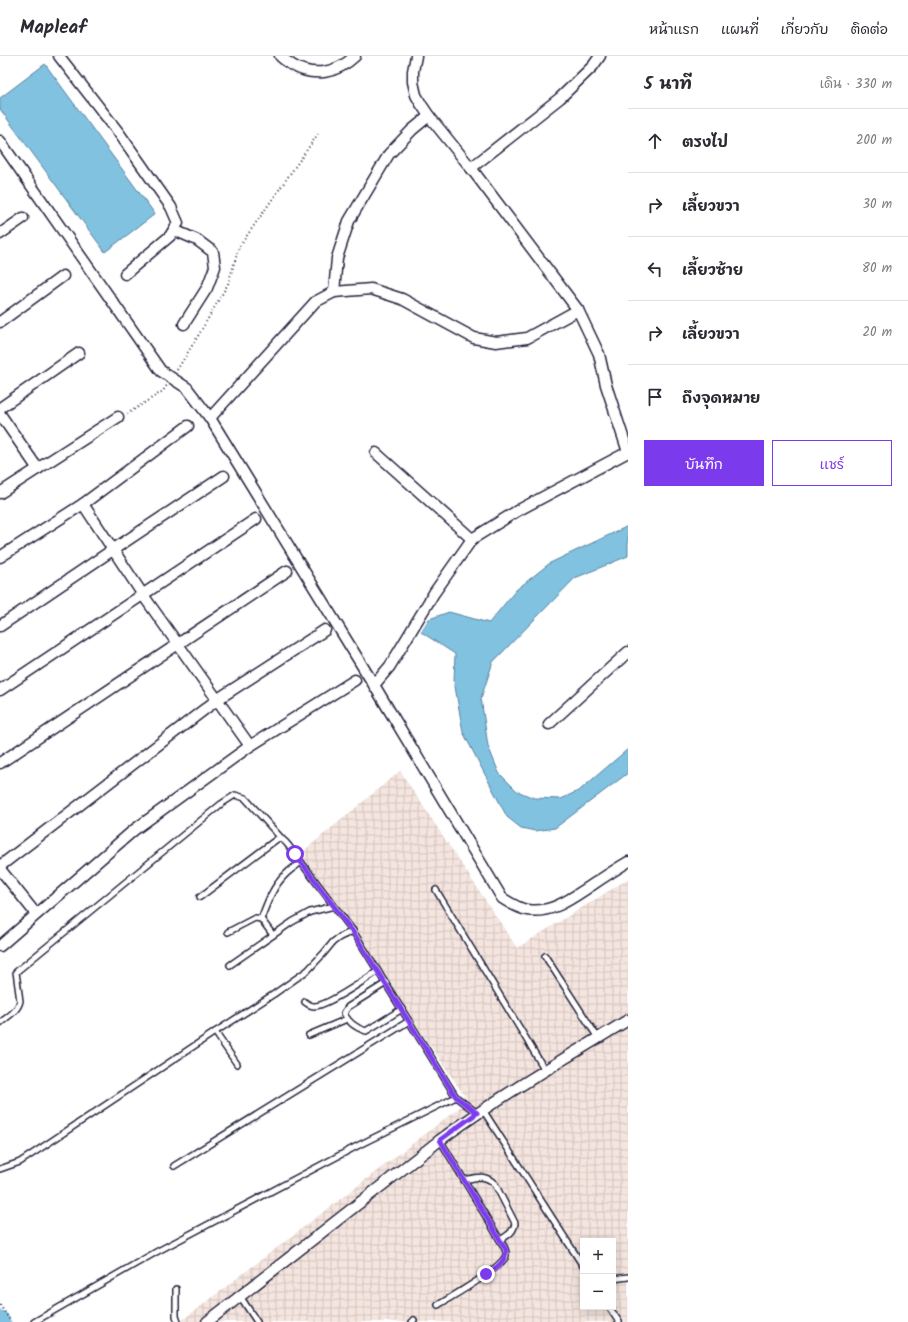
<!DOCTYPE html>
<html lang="th">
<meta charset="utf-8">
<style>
body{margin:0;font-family:Kalam,"Playpen Sans Thai",sans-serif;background:#f7f7f7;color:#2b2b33}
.controls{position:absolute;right:12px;bottom:12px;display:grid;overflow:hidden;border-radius:0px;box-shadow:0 2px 10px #0003}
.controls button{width:36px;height:36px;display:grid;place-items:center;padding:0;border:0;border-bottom:1px solid #e1e1e2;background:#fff;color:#2b2b33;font:20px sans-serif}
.stop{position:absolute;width:12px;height:12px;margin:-9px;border:3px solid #7c3aed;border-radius:50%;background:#fff}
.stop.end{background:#7c3aed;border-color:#fff;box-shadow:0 1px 4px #0008}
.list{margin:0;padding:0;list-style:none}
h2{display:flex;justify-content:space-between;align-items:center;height:52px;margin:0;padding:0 16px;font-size:17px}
h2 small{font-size:13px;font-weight:400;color:#7c7c81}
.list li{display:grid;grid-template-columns:26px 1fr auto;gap:12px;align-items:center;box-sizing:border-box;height:64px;padding:0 16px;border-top:1px solid #e1e1e2}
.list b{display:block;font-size:15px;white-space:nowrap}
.list em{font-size:13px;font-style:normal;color:#7c7c81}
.actions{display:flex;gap:8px;padding:12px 16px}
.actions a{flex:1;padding:9px 0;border:1px solid #7c3aed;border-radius:0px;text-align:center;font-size:14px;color:#7c3aed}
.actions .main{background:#7c3aed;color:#fff}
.icon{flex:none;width:22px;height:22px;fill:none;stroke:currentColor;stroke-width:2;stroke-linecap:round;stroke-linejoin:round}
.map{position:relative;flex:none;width:628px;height:1266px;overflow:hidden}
header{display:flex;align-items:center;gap:24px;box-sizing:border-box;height:56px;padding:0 20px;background:#fff;border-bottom:1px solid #e1e1e2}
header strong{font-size:19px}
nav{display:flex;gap:22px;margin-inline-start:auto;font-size:14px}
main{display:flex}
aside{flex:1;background:#fff}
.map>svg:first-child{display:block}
</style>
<header>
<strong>Mapleaf</strong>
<nav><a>หน้าแรก</a><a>แผนที่</a><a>เกี่ยวกับ</a><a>ติดต่อ</a></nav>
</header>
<main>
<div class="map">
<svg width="628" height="1266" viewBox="0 0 628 1266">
<defs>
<pattern id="industrial-grid" width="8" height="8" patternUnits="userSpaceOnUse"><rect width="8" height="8" fill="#f5e5df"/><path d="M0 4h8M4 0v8" fill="none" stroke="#d2c4c0"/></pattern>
</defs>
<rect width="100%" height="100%" fill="#fff"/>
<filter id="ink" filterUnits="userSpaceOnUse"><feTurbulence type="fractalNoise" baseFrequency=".025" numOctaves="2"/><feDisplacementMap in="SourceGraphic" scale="8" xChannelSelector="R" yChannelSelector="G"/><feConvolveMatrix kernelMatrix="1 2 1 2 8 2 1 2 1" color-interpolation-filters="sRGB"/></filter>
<g filter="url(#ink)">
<!-- industrial -->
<path fill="url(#industrial-grid)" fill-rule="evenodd" d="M400 715 517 892 628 823V1266H180L468 1045 300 798ZM583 1185H613V1251H583Z"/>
<!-- water -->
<g fill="#80c2e0" stroke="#5a829e">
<path d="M45 8 155 158 105 196 0 53V42Z"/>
<path d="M628 470V500L575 522 493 606 481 642 488 690 499 717 517 735 534 742 561 743 580 734 628 693V717L555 772 535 775 521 772 507 761 463 676 454 625 455 598 421 576 429 563 449 556 489 567 516 534 550 507Z"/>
</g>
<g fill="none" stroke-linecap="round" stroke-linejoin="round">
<!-- river -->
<path stroke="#80c2e0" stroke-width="19" d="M0 1264 1 1266"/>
<defs>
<g id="service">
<path d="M436 834 545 1014"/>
<path d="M200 841 277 783C282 782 285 785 288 789L353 875 456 1041 477 1057"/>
<path d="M261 863C267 847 273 830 286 818 290 814 296 810 301 806"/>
<path d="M228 876 255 862 261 863 273 879"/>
<path d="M545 900 598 982"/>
<path d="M230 909 292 866 310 856 334 850"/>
<path d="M386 927 348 951 344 957C348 966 356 972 366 975L402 953"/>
<path d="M305 946C308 948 310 950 314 950 326 951 366 923 378 915"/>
<path d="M0 967C7 961 18 955 20 945L16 916 221 748 235 739 245 742 282 783"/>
<path d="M215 976 237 1008"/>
<path d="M309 979 347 963"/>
<path d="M483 1054 583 1210"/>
<path d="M174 1110 409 965"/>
<path d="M0 1113 20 1106 215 976 274 938 308 914 324 897 333 886 340 881 353 875"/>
<path d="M464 1124C477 1121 485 1118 495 1128L515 1167C514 1176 508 1179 500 1184"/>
<path d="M613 1223 628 1221"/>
<path d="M176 1233V1260L178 1266"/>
<path d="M240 1240 257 1266"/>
<path d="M438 1249C451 1241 504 1211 506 1199 507 1194 503 1189 500 1184L440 1084"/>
<path d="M609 1251 619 1266"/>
<path d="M34 1266 158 1195 361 1088 456 1041"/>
<path d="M412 1266 414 1264"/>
</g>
<g id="minor">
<path d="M59 0 119 77 171 151 178 167 170 180 125 218"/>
<path d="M280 0C284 4 288 6 292 9 314 22 337 17 355 0"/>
<path d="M416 0 413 15V26L416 39 421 48 429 60 471 112 578 254 599 298 606 329 628 396"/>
<path d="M0 85 161 315"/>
<path d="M471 112 560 42 593 10 600 0"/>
<path d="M174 174 197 184 213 196 215 211 207 232 184 268"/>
<path d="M0 178 23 162"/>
<path d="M334 236 337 202 349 165 389 98 412 74 429 60"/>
<path d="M0 266 63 220"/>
<path d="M187 332 210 362 374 629 502 842C510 847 517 852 527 854 552 858 572 842 592 829 604 821 616 813 628 806"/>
<path d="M0 352 79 297"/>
<path d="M0 358 38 413"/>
<path d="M210 362 315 246 334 236 371 233 402 243 474 282 496 286 527 282 578 254"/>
<path d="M376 397 472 483"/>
<path d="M0 437 118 361"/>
<path d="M83 448 143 539 250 690"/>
<path d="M0 501 83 448 188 370"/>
<path d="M0 570 114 493 224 420"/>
<path d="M374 629 390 610 434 537 472 483 517 455 628 396"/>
<path d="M0 634 256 463"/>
<path d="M549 668 628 596"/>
<path d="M0 707 287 515"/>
<path d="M0 810 218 643 325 574"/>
<path d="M0 813 36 858"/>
<path d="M0 890 134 774 250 690 355 624"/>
<path d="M207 1266 440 1084C500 1040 564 1003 628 964"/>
</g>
</defs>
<!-- service casing -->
<use href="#service" stroke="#22223b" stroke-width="8"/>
<!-- minor casing -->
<use href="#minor" stroke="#22223b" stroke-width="13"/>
<!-- path -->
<g stroke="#22223b" stroke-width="2" stroke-dasharray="1 3" stroke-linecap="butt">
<path d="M177 314 198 280 228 228 239 191 318 78"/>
<path d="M127 358 163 335 167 329"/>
<path d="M0 1249 11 1266"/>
</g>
<!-- service -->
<use href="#service" stroke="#fff" stroke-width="5"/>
<!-- minor -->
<use href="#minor" stroke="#fff" stroke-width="10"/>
<defs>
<path id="minor-bridge" d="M161 315 187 332"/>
</defs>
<!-- minor-bridge casing -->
<use href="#minor-bridge" stroke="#22223b" stroke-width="13" stroke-linecap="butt"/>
<!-- minor-bridge -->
<use href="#minor-bridge" stroke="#fff" stroke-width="10"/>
</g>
</g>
<g fill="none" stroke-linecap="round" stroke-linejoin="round" filter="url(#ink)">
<!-- route -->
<path stroke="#7c3aed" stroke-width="5" d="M295 798 353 876 456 1041 477 1057 440 1084 506 1194C506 1206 496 1212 486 1218"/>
</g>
</svg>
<div class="controls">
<button>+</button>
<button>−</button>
</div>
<div class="stop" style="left:295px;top:798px"></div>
<div class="stop end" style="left:486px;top:1218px"></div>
</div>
<aside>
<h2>5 นาที<small>เดิน · 330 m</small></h2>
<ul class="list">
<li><svg class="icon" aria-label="ahead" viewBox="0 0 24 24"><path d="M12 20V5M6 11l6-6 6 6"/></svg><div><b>ตรงไป</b></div><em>200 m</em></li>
<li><svg class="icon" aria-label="right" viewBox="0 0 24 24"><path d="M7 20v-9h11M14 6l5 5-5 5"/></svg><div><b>เลี้ยวขวา</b></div><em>30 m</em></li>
<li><svg class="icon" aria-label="left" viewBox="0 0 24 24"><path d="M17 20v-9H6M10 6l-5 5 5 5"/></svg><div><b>เลี้ยวซ้าย</b></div><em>80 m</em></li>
<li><svg class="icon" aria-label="right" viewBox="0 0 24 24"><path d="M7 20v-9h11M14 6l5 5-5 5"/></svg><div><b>เลี้ยวขวา</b></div><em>20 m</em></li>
<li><svg class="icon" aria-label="arrive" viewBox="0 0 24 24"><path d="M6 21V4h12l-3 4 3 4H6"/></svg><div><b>ถึงจุดหมาย</b></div></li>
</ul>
<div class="actions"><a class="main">บันทึก</a><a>แชร์</a></div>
</aside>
</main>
